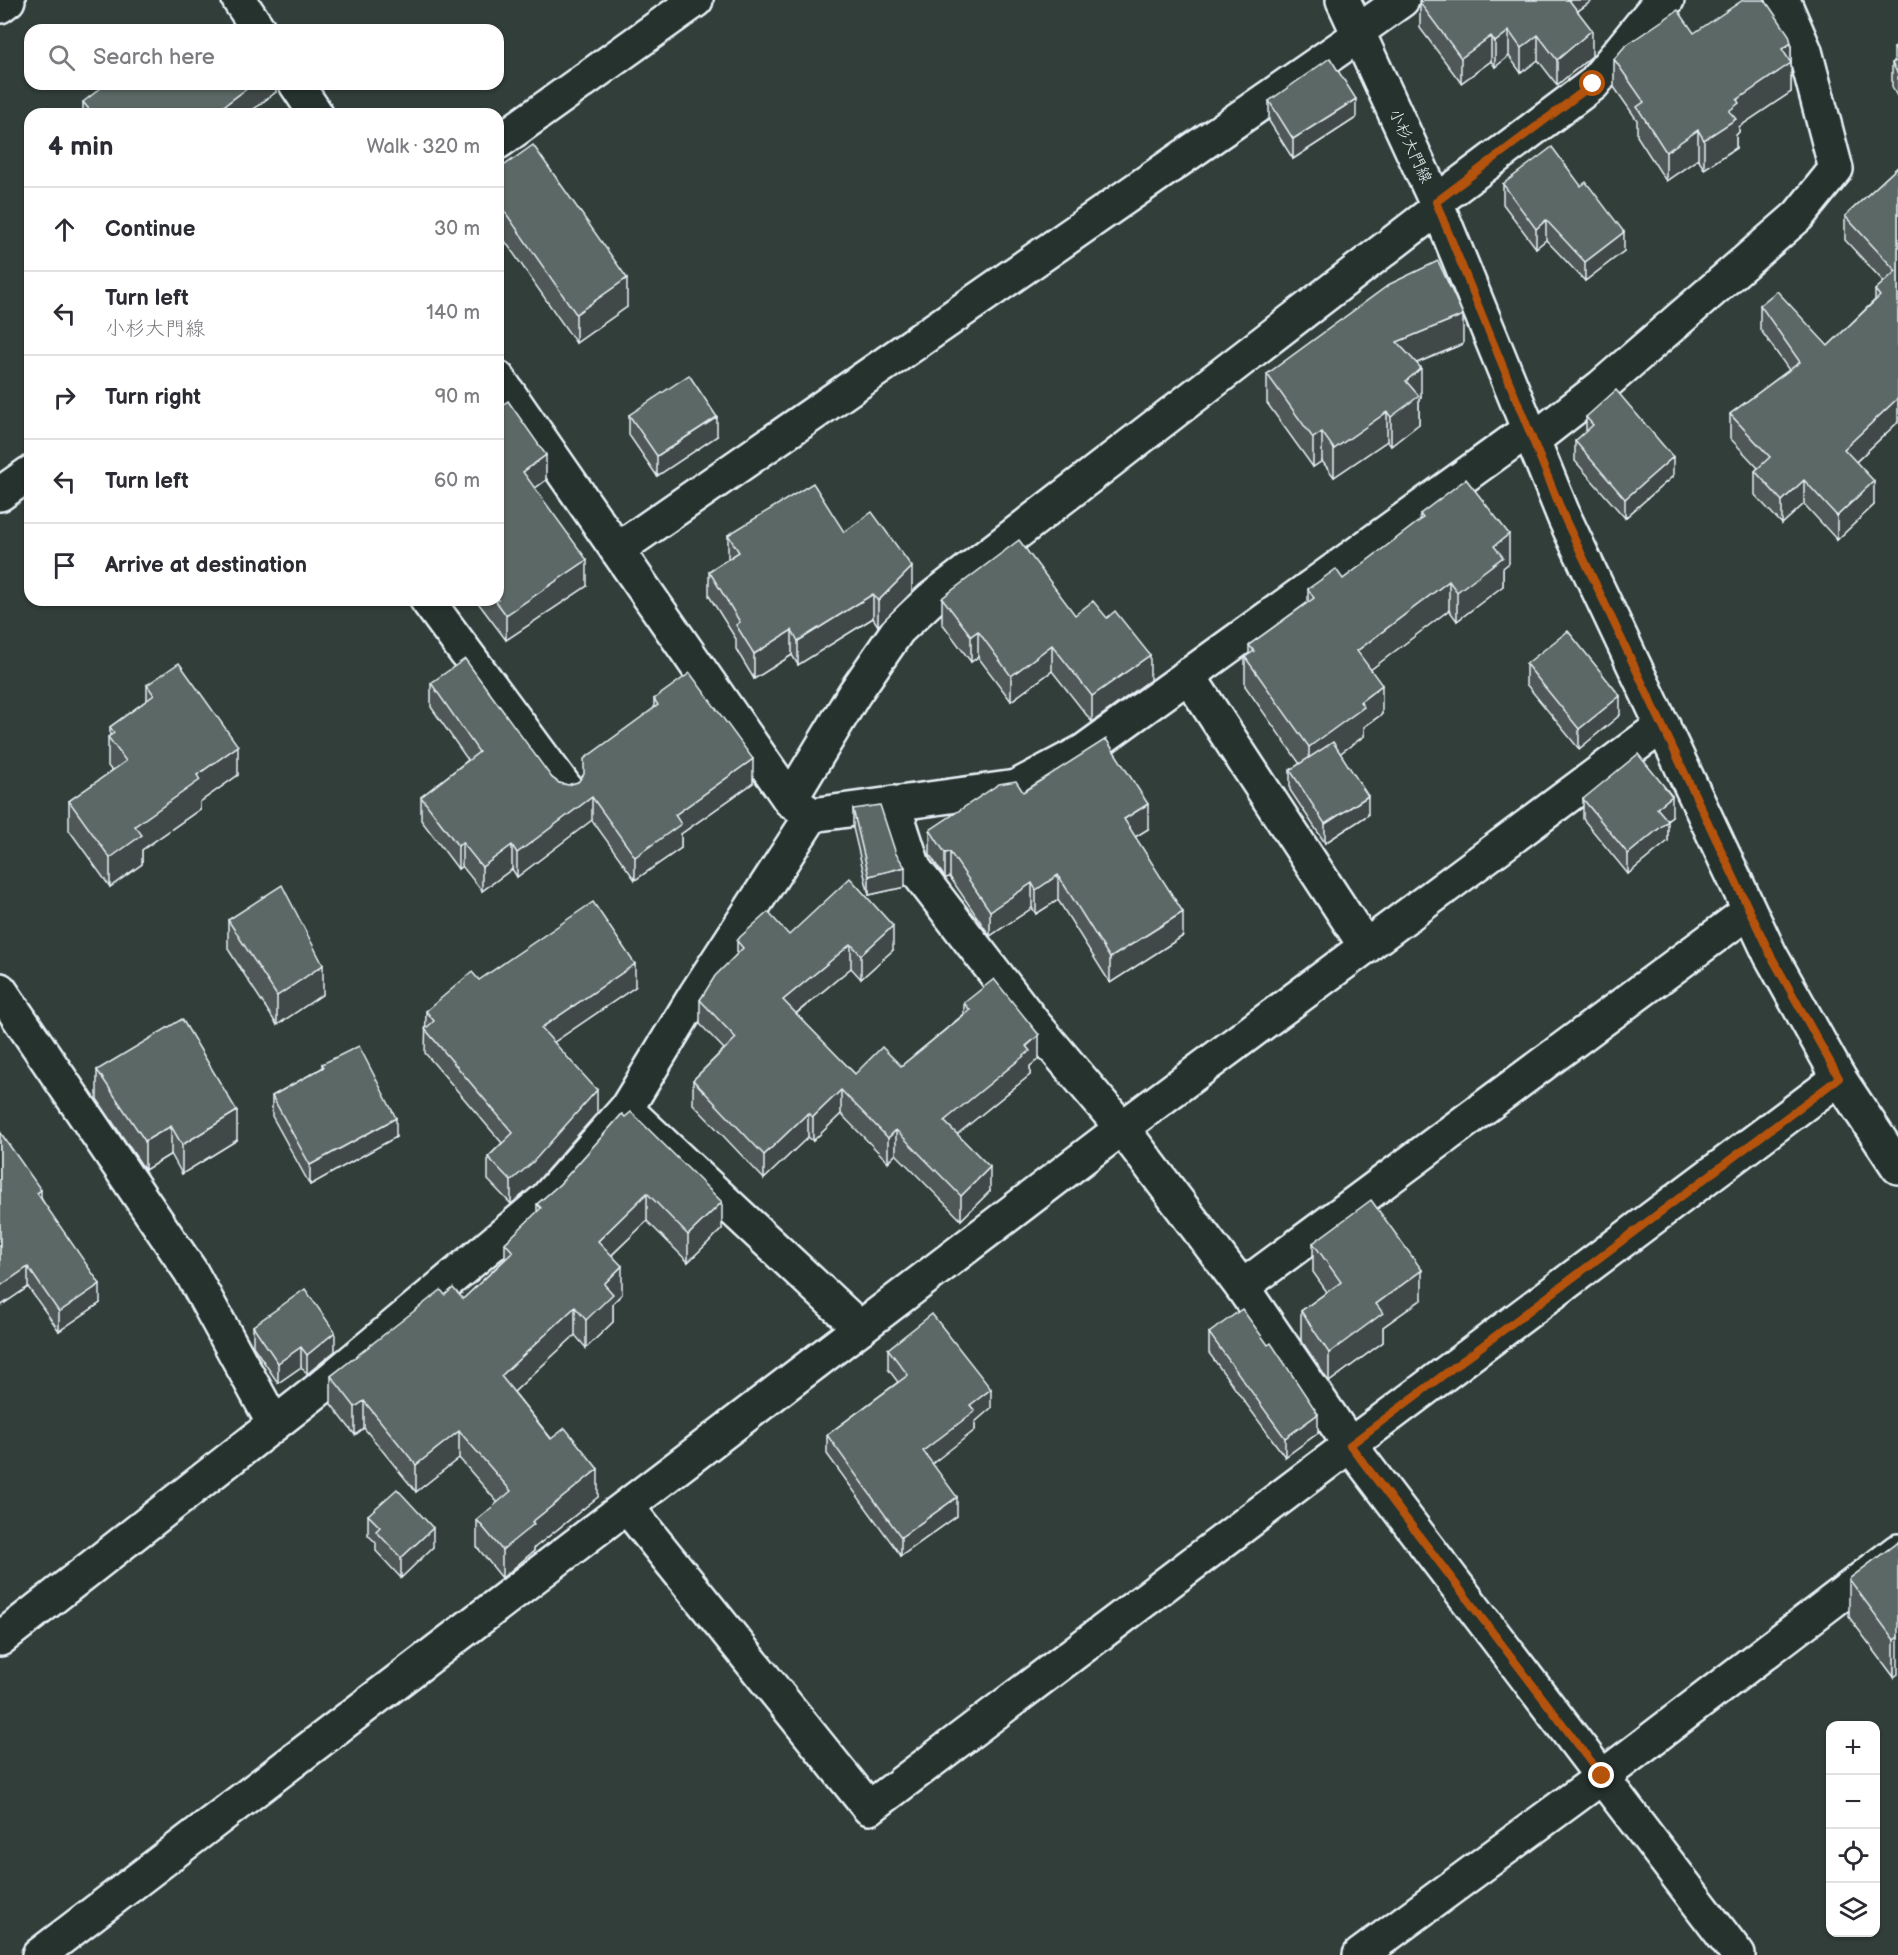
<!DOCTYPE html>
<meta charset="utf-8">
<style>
body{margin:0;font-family:"Balsamiq Sans","Klee One",sans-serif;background:#f2f2f3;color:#2b2b33}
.controls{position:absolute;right:18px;bottom:18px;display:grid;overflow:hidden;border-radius:12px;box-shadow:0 2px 4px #0004}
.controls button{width:54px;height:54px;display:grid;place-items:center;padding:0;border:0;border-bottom:2px solid #e1e1e2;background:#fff;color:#2b2b33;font:30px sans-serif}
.stop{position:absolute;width:18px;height:18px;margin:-14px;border:4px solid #b45309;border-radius:50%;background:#fff}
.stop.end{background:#b45309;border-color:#fff;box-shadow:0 2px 6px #0008}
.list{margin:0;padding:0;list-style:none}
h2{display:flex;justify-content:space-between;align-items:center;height:78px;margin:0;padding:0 24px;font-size:26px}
h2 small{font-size:20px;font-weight:400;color:#7c7c81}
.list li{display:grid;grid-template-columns:39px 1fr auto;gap:18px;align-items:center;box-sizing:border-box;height:84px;padding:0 24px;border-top:2px solid #e1e1e2}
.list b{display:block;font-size:22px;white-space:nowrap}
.list p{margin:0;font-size:20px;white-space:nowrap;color:#7c7c81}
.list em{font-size:20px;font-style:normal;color:#7c7c81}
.icon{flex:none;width:33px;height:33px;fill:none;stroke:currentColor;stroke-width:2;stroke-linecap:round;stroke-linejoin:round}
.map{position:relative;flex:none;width:1898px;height:1955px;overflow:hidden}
.search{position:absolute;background:#fff;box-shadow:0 2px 4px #0004;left:24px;top:24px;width:480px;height:66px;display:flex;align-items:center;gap:15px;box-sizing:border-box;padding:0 21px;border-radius:18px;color:#7c7c81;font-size:22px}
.panel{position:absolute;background:#fff;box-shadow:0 2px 4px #0004;left:24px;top:108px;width:480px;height:498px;border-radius:18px}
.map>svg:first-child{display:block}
</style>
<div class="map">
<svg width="1898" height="1955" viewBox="0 0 1898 1955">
<rect width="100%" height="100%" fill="#323e39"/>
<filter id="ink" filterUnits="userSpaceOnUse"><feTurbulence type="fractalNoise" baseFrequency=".0167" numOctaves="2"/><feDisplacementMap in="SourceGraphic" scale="12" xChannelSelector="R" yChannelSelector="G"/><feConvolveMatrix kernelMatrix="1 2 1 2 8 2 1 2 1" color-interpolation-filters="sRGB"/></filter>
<g filter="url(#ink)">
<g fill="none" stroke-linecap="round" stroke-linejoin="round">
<defs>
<g id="minor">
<path d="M239 0 259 30"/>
<path d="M0 6 8 0"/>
<path d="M1357 32 1402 0"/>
<path d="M296 84 316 114"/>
<path d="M498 142 696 0"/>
<path d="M1436 202 1593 84 1654 9 1667 0"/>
<path d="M498 378 790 800 812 815 1016 787 1084 751 1528 430"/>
<path d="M1532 441 1601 387 1798 216 1836 169 1805 51 1783 0"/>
<path d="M0 494 30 473"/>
<path d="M617 550 1359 35"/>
<path d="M427 600 567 790"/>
<path d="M1188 675 1366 947"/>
<path d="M790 800 854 694 898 630 931 599 1438 208"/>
<path d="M893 803 914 868 1035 1025 1122 1128 1242 1287 1749 911"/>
<path d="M0 990 191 1272 274 1424"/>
<path d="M627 1110 860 1328"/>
<path d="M1242 1287 1350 1445 1839 1078"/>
<path d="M627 1507 869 1808 1350 1445 1602 1777 1898 1551"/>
<path d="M0 1639 318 1390 546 1199 626 1109 696 994 812 815"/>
<path d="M39 1955 1122 1128 1663 725"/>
<path d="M1360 1955 1602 1777 1738 1955"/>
</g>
<path id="major" d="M1343 0 1436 202 1565 519 1770 954 1839 1078 1898 1167"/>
</defs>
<!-- minor casing -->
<use href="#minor" stroke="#e8f1f8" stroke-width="38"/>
<!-- major casing -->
<use href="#major" stroke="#e8f1f8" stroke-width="38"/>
<!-- minor -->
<use href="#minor" stroke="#26332d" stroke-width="33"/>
<!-- major -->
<use href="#major" stroke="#26332d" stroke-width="33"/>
</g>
<!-- wall -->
<g fill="#4f5957" stroke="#e8f1f8" stroke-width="1.5">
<path d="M1424 0H1593L1578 11 1592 56 1557 85 1538 60 1521 73 1509 56 1495 67 1491 61 1461 83 1420 28V3Z"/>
<path d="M1694 33 1791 43V92L1739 127V132L1736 135V148L1704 169 1698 159 1666 181 1637 136V120L1614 87V59Z"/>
<path d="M1898 46V98L1892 87V63L1894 62V48Z"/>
<path d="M276 84V92L247 114H83V102L169 85Z"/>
<path d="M1269 101 1356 118 1293 159 1269 121Z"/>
<path d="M1898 167V422L1856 462 1874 505 1837 540 1804 504 1782 524 1755 495V471L1758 468 1730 438V414L1789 370 1760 329V305L1828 346 1875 300V290L1884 282 1845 240V216Z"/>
<path d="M498 170 627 307 576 343 498 231Z"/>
<path d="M1503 184 1624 251 1585 281 1546 240 1536 248 1503 204Z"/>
<path d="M1463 344 1417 363 1421 397 1419 399V424L1391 446 1387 441 1334 477 1322 461 1313 467 1267 403V374Z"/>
<path d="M498 408 546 480 535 488 587 586 506 640 476 600H498Z"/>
<path d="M629 415 717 436 657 476 629 435Z"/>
<path d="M1586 417 1673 476 1625 518 1575 461V441L1586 432Z"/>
<path d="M1420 514 1509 563 1503 568V586L1457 621 1449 610 1370 670 1382 714 1364 727V736L1340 753 1368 815 1325 843 1290 790V770L1300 764 1245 686V657L1249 654V645L1308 602V589L1343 579 1420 521Z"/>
<path d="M844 532 912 592 878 626 873 618 798 665 792 655 754 679 736 649V639L709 596V571L728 559V535Z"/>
<path d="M942 598 1075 615 1150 680 1092 722 1052 671 1011 701 978 657 971 662 942 623Z"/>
<path d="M1526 664 1620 715 1579 749 1526 684Z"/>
<path d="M431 683 559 783 568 785 578 782 654 708V699L753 783 681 834V848L635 880 592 820 517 877 512 869 482 891 462 866 458 869 421 820V797L468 760 431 707Z"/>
<path d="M147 685 238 775 200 802V809L142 850V864L110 887 69 830V801L112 771 108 766V737L110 736V727L147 700Z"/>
<path d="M1023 792 1148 829 1135 837 1183 936 1110 983 1058 900 1036 914 1032 908 990 936 950 877 945 878 930 855V830Z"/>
<path d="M1583 799 1672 816 1667 820 1668 841 1628 874 1583 819Z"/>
<path d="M853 809 905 887 869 895 853 828Z"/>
<path d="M228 920 323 994 277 1025 228 949Z"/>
<path d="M789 935 893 950 861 979 851 968 796 1014 855 1074 901 1066 964 1014V1003L1039 1059 1030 1066V1075L957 1134 990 1191 961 1220 896 1154 888 1162 841 1114 813 1141 808 1137 764 1179 693 1104V1080L724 1049 700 1024V1000L737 954V941Z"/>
<path d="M479 980 635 987 554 1042 597 1113 533 1186 511 1204 488 1180V1157L502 1143 425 1053 426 1011Z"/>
<path d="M322 1064 396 1137 310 1185 272 1116V1096L322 1068Z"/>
<path d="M97 1070 237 1140 182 1174 171 1154 145 1170 97 1099Z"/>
<path d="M622 1114 722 1229 688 1262 647 1221 612 1255 622 1294 613 1303V1322L586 1348 575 1335 514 1392 598 1497 534 1548V1551L502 1578 477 1547V1520L498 1503 459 1458 416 1492 364 1428 355 1435 331 1404V1376L445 1295 463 1299 505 1259V1243L537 1213V1204L560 1184Z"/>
<path d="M0 1132 41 1198 100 1303 59 1331 28 1287 0 1306Z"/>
<path d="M1313 1243 1422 1299 1383 1327V1342L1329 1382 1301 1340V1311L1327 1292 1313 1272Z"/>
<path d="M253 1326 335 1351 307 1374 301 1367 278 1383 253 1346Z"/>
<path d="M1209 1333 1318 1433 1285 1457 1209 1353Z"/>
<path d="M888 1349 991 1408 975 1422V1430L932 1463 957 1516 901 1556 827 1454V1435L898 1382 888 1369Z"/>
<path d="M368 1515 433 1547 401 1578 376 1551V1543L368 1535Z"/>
<path d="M1898 1542 1894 1677 1849 1617V1579Z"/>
</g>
<!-- shaded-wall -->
<g fill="#404947" stroke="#e8f1f8" stroke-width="1.5">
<path d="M1565 0H1593L1565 20Z"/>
<path d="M1592 30V56L1557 85V60Z"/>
<path d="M1509 31V56L1495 67V42Z"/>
<path d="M1538 35V60L1521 73V48Z"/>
<path d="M1491 36V61L1461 83V58Z"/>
<path d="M1791 43V92L1739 127V132L1736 135V148L1704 169V140L1737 100 1782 49Z"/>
<path d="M253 84H276V92L247 114H213Z"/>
<path d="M1356 99V118L1293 159V139Z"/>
<path d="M1698 130V159L1666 181V152Z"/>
<path d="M1546 220V240L1536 248V229Z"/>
<path d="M1624 232V251L1585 281V262Z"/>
<path d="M627 278V307L576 343V314Z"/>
<path d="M1463 315V344L1397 371V342Z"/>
<path d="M1421 368V397L1419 399V424L1391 446V417L1406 381Z"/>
<path d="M1898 398V422L1844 473V449Z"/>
<path d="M1387 412V441L1334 477V449Z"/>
<path d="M717 417V436L657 476V456Z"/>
<path d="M1322 432V461L1313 467V438Z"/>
<path d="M546 455V480L523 497V472Z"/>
<path d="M1673 457V476L1625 518V499Z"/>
<path d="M1804 480V504L1782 524V501Z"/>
<path d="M1874 481V505L1837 540V516Z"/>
<path d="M1509 534V563L1503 568V586L1457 621V592L1494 546Z"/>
<path d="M587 560V586L506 640V615Z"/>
<path d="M912 567V592L878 626V601Z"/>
<path d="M1449 581V610L1357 680V651Z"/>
<path d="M873 594V618L798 665V641Z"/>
<path d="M792 630V655L754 679V654Z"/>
<path d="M978 631V657L971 662V636Z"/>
<path d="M1052 645V671L1011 701V676Z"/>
<path d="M1150 655V680L1092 722V696Z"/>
<path d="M1382 685V714L1364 727V736L1309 776V747L1360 702Z"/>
<path d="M1620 696V715L1579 749V729Z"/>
<path d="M238 746V775L200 802V809L142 850V864L110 887V858L135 826 197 775Z"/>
<path d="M753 759V783L681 834V848L635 880V857L675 815Z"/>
<path d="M1368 796V815L1325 843V824Z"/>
<path d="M1672 796V816L1657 827V808Z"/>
<path d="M592 797V820L517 877V853Z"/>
<path d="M1148 804V829L1124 844V819Z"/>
<path d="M1668 821V841L1628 874V854Z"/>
<path d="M462 842V866L458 869V846Z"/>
<path d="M512 845V869L482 891V867Z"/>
<path d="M950 852V877L945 878V853Z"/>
<path d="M905 867V887L869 895V876Z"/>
<path d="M1058 875V900L1036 914V890Z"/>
<path d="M1032 883V908L990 936V911Z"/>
<path d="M1183 912V936L1110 983V958Z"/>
<path d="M893 926V950L861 979V955Z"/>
<path d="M851 944V968L783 1024V1000Z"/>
<path d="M635 964V987L541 1051V1028Z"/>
<path d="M323 965V994L277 1025V996Z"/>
<path d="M1039 1035V1059L1030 1066V1075L944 1145V1121Z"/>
<path d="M597 1090V1113L533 1186 511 1204V1181Z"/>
<path d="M841 1090V1114L813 1141V1117Z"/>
<path d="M237 1111V1140L182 1174V1145Z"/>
<path d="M808 1113V1137L764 1179V1155Z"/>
<path d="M396 1118V1137L310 1185V1165Z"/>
<path d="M171 1126V1154L145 1170V1141Z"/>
<path d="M896 1130V1154L888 1162V1138Z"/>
<path d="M990 1167V1191L961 1220V1196Z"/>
<path d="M41 1190V1210L37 1193Z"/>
<path d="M647 1193V1221L598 1268V1241Z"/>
<path d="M722 1202V1229L688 1262V1235Z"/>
<path d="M622 1266V1294L613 1303V1322L586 1348V1320L604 1284Z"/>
<path d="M28 1267V1287L0 1306V1286Z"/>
<path d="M1422 1270V1299L1383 1327V1342L1329 1382V1353L1376 1304Z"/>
<path d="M100 1284V1303L59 1331V1312Z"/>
<path d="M575 1307V1335L501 1404V1376Z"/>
<path d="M335 1332V1351L307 1374V1355Z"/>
<path d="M301 1347V1367L278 1383V1363Z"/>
<path d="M991 1389V1408L975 1422V1430L923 1471V1451L970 1405Z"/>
<path d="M364 1401V1428L355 1435V1407Z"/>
<path d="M1318 1414V1433L1285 1457V1438Z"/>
<path d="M459 1431V1458L416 1492V1465Z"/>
<path d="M598 1469V1497L534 1548V1551L502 1578V1550L532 1522Z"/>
<path d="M957 1497V1516L901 1556V1537Z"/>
<path d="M433 1528V1547L401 1578V1558Z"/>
<path d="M1898 1637V1674L1894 1677V1640Z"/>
</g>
<!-- building -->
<g fill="#5c6865" stroke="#e8f1f8" stroke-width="1.5">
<path d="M1424 0H1569L1592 30 1557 60 1538 35 1521 48 1509 31 1495 42 1491 36 1461 58 1420 3Z"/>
<path d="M1743 0H1765L1789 35 1791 43 1782 49 1791 63 1737 100 1739 103 1729 111 1736 119 1704 140 1698 130 1666 152 1637 107 1644 102 1614 59 1625 46 1678 10 1694 33Z"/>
<path d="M247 27 249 30H242Z"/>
<path d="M1898 46V54L1894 48Z"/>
<path d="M1330 58 1356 99 1293 139 1269 101Z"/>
<path d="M1898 60V74L1892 63Z"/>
<path d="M106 84 169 85 253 84 213 114H93L83 102Z"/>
<path d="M533 145 627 278 576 314 498 202V170Z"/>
<path d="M1552 147 1581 186 1586 182 1624 232 1585 262 1546 220 1536 229 1503 184Z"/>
<path d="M1898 167V398L1844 449 1874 481 1837 516 1804 480 1782 501 1755 471 1770 457 1730 414 1800 362 1760 305 1777 291 1828 346 1880 296 1875 290 1896 271 1845 216Z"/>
<path d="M1438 261 1463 315 1397 342 1421 368 1406 381 1419 396 1391 417 1387 412 1334 449 1322 432 1313 438 1267 374 1390 284Z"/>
<path d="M689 375 717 417 657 456 629 415Z"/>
<path d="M1616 390 1673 457 1625 499 1575 441 1593 425 1586 417Z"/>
<path d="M508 401 546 455 523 472 587 560 506 615 495 600H498V408Z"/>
<path d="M1466 479 1509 534 1494 546 1503 557 1457 592 1449 581 1357 651 1382 685 1360 702 1364 707 1309 747 1245 657 1254 651 1249 645 1314 598 1308 589 1336 569 1343 579 1423 518 1420 514Z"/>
<path d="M813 483 844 532 872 512 912 567 878 601 873 594 798 641 792 630 754 654 736 625 740 622 709 571 739 552 728 535Z"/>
<path d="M1019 540 1075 615 1093 601 1107 618 1115 611 1150 655 1092 696 1052 645 1011 676 978 631 971 636 942 598Z"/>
<path d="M1568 631 1620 696 1579 729 1526 664Z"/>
<path d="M465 659 552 778 559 783 568 785 578 782 584 774V759L658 705 654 699 690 673 753 759 675 815 681 824 635 857 592 797 517 853 512 845 482 867 462 842 458 846 421 797 479 752 431 683Z"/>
<path d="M179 663 238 746 197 775 200 780 135 826 142 835 110 858 69 801 126 761 108 737 114 733 110 727 154 695 147 685Z"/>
<path d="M1106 739 1148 804 1124 819 1183 912 1110 958 1058 875 1036 890 1032 883 990 911 950 852 945 853 930 830 999 784 1016 781 1023 792Z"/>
<path d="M1333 742 1368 796 1325 824 1290 770Z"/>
<path d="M1638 754 1672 796 1657 808 1668 821 1628 854 1583 799Z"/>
<path d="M880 805 896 854 905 867 869 876 853 809Z"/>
<path d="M850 878 893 926 861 955 851 944 783 1000 855 1074 882 1047 901 1066 970 1010 964 1003 994 979 1039 1035 1026 1046 1030 1051 944 1121 990 1167 961 1196 896 1130 888 1138 841 1090 813 1117 808 1113 764 1155 693 1080 736 1038 700 1000 715 976 743 948 737 941 740 937 768 912 789 935Z"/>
<path d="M282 885 323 965 277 996 228 920Z"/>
<path d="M593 902 635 964 541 1028 597 1090 533 1162 511 1181 488 1157 513 1133 425 1029 434 1021 426 1011 472 972 479 980Z"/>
<path d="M182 1019 237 1111 182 1145 171 1126 145 1141 97 1070Z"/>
<path d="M359 1046 396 1118 310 1165 272 1096 324 1067 322 1064Z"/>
<path d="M631 1112 722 1202 688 1235 647 1193 598 1241 622 1266 604 1284 613 1294 586 1320 575 1307 501 1376 551 1439 565 1428 598 1469 532 1522 534 1524 502 1550 477 1520 511 1491 459 1431 416 1465 364 1401 355 1407 331 1376 441 1290 445 1295 453 1288 463 1299 513 1252 505 1243 541 1208 537 1204 560 1184 622 1114 625 1117Z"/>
<path d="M0 1132 41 1190 37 1193 100 1284 59 1312 28 1267 0 1286Z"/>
<path d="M1371 1200 1422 1270 1376 1304 1383 1313 1329 1353 1301 1311 1341 1282 1313 1243Z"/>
<path d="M305 1289 335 1332 307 1355 301 1347 278 1363 253 1326Z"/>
<path d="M1242 1309 1268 1345 1271 1343 1318 1414 1285 1438 1209 1333Z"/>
<path d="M932 1314 991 1389 970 1405 975 1411 923 1451 957 1497 901 1537 827 1435 908 1375 888 1349Z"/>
<path d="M397 1489 433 1528 401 1558 376 1531 380 1527 368 1515Z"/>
<path d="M1898 1542V1637L1894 1640 1849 1579Z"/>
</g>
</g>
<g fill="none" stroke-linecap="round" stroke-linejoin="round" filter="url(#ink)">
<!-- route -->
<path stroke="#b45309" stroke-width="8" d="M1593 84 1436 202 1565 519 1770 954 1839 1078 1350 1445 1602 1776"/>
</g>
<g text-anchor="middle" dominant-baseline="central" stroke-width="4.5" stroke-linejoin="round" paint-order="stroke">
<!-- street labels -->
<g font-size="16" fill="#e8f1f8" stroke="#26332d">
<text transform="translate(1410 146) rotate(65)">小杉大門線</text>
</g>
</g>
</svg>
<div class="controls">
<button>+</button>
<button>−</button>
<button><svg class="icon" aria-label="locate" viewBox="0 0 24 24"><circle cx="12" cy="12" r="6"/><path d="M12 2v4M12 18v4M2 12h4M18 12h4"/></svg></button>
<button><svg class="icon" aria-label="layers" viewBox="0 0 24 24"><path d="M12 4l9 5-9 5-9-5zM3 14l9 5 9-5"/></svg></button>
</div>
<div class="stop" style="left:1593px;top:84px"></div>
<div class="stop end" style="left:1602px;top:1776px"></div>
<div class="search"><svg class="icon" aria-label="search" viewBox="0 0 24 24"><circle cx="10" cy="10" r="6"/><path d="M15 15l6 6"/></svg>Search here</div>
<section class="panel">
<h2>4 min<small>Walk · 320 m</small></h2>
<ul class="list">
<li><svg class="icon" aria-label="ahead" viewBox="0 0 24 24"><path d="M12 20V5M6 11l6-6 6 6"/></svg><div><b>Continue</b></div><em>30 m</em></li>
<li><svg class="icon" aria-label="left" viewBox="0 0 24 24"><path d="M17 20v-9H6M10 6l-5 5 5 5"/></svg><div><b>Turn left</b><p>小杉大門線</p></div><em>140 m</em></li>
<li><svg class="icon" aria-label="right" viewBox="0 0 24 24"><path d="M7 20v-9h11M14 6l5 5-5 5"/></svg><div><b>Turn right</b></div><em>90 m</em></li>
<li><svg class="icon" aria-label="left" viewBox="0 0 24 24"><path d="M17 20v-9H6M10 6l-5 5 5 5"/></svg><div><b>Turn left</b></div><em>60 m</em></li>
<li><svg class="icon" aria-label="arrive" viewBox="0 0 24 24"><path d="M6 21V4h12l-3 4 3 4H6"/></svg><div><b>Arrive at destination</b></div></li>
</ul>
</section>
</div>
